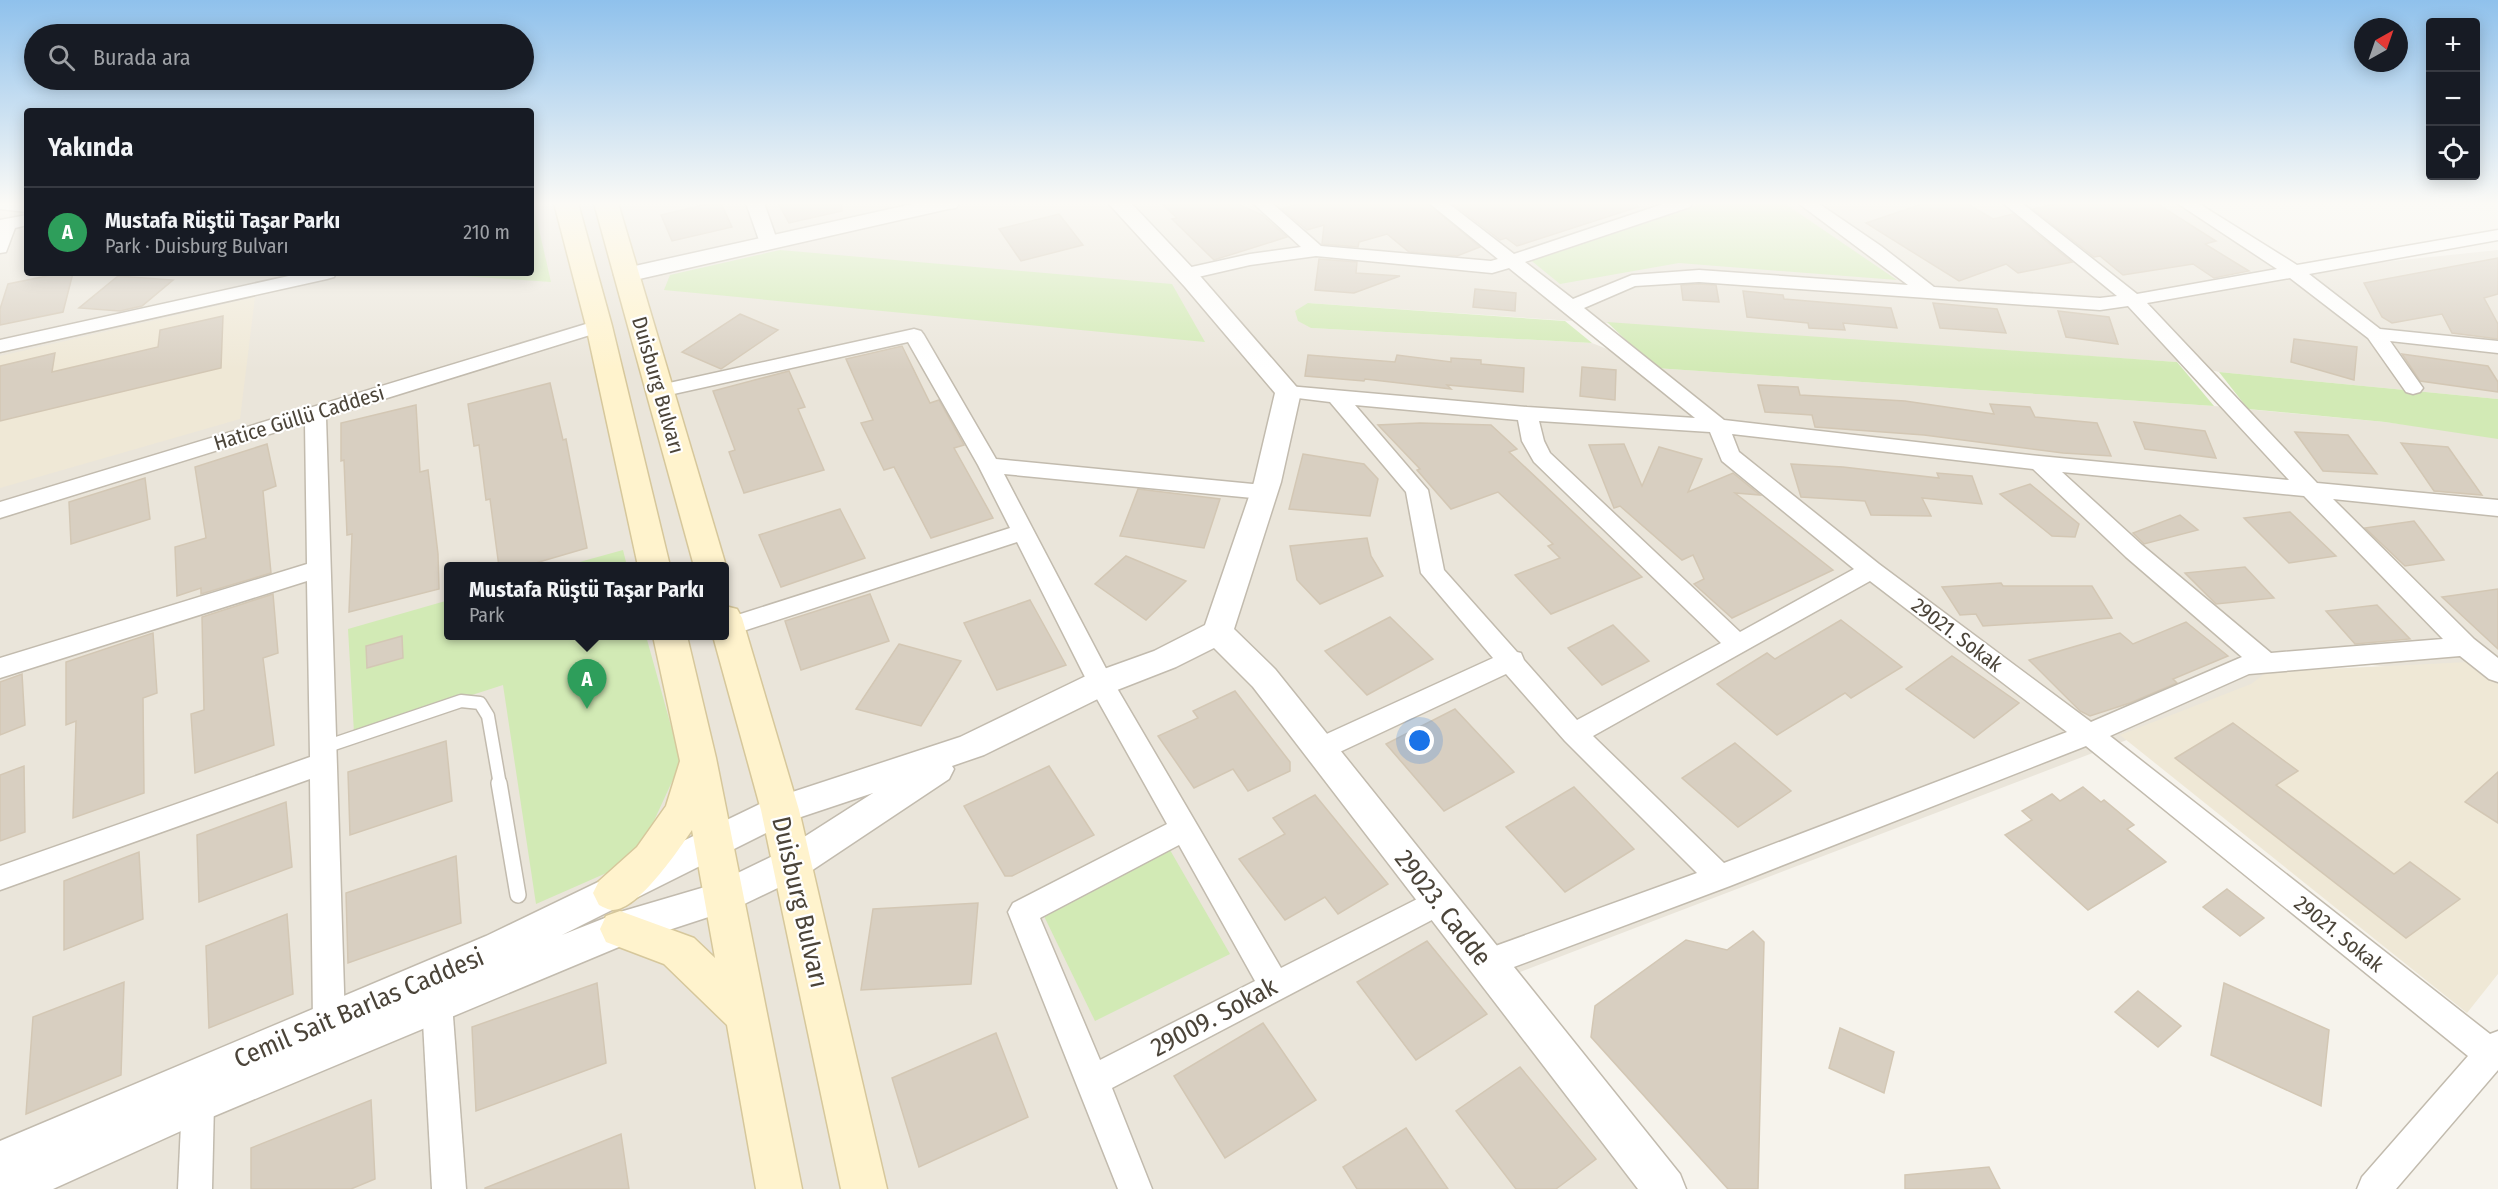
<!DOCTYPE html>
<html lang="tr">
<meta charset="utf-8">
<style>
body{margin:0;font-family:"Fira Sans Condensed",sans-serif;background:#242831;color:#f1f3f6}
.controls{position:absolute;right:18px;top:18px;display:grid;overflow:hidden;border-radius:6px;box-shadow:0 3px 15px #0003}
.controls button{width:54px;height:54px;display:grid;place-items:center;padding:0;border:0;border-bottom:2px solid #363941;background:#171b24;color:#f1f3f6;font:30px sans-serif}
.compass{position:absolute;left:2354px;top:18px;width:54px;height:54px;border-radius:50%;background:#171b24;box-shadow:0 3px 15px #0003;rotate:40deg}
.you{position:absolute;left:1420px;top:741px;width:21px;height:21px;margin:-15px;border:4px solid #fff;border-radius:50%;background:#1a73e8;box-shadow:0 0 0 9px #1a73e833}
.badge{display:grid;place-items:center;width:39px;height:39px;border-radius:50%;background:#fc3f1d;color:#fff;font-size:20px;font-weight:700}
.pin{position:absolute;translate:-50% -50px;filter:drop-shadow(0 2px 3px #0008)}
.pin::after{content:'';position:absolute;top:32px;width:21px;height:18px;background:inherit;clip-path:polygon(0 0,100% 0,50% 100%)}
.popup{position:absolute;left:444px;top:562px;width:285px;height:78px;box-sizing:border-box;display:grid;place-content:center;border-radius:6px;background:#171b24;filter:drop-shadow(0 2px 4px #0005);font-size:20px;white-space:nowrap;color:#9ea1a6}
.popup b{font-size:22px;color:#f1f3f6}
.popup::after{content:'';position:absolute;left:50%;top:100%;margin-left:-12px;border:12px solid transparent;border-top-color:#171b24}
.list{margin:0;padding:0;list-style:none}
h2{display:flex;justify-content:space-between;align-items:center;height:78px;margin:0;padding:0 24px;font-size:26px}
h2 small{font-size:20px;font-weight:400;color:#9ea1a6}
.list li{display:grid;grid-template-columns:39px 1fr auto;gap:18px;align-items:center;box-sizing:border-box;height:90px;padding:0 24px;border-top:2px solid #363941}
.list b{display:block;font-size:22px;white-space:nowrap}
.list p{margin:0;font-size:20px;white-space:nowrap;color:#9ea1a6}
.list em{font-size:20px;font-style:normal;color:#9ea1a6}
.icon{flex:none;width:33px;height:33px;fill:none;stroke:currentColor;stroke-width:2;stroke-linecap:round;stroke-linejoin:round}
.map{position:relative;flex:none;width:2498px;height:1189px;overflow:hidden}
.search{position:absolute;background:#171b24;box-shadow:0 3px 15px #0003;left:24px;top:24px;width:510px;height:66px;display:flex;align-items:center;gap:15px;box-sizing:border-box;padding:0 21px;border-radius:33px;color:#9ea1a6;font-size:22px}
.panel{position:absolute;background:#171b24;box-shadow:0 3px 15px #0003;left:24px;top:108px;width:510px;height:168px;border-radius:6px}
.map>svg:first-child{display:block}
</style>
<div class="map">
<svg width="2498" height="1189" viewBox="0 0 2498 1189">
<rect width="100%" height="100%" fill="#f6f3ec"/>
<!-- residential -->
<path fill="#eae5da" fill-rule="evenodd" d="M0 203H27V273H531V203H2178L2296 271 2498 250V399L2219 372 2177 362 1308 303 1311 328 1592 343 1655 368 2214 406 2385 422 2498 436V694L2478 679 2336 660 1507 977 1646 1189H0ZM449 566H725V636H449Z"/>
<!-- education -->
<g fill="#efe8d6">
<path d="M255 297 240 419 0 488V356Z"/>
<path d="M2469 662 2498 684V974L2467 1013 2120 735 2251 684 2267 672Z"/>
</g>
<!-- green -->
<g fill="#d2eab5">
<path d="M531 203H533L551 282 417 273H531Z"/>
<path d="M1703 203H1784L1897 280 1679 263 1560 284 1528 258Z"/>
<path d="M780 250 1172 284 1205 342 664 290 670 275Z"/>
<path d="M1308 303 1565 321 1592 343 1311 328 1298 321 1295 311Z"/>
<path d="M1607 322 2177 362 2214 406 1655 368Z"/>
<path d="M2219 372 2498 399V439L2385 422 2248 409Z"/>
<path d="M623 550 627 566H565Z"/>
<path d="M449 600V636H646L681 762 636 860 536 904 503 685 354 733 348 629Z"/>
<path d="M1170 850 1230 954 1095 1021 1042 912Z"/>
</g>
<!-- building -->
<g fill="#d8cfc1" stroke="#d3c7b4" stroke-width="1.5">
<path d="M711 203H721L732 227 672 241 661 215Z"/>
<path d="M778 203H841L842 211 789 223Z"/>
<path d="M1161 203H1236L1262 215 1287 237 1214 260 1172 219 1177 218Z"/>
<path d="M1300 203H1427L1480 247 1457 256 1409 252 1387 234 1359 242 1358 247 1322 244 1324 225 1307 230 1282 209Z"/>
<path d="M1452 203H1637L1638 207 1517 246 1506 238 1500 240Z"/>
<path d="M1925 203H1966L1993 219 2013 214 2072 262 2018 273 2006 264 1959 281 1866 223Z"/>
<path d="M2058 203H2156L2216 241 2205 244 2249 271 2214 278 2193 264 2123 275 2100 256 2094 257 2033 209Z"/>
<path d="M1059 214 1083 245 1021 261 999 229Z"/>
<path d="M2498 258V294L2484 298 2498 324V339L2452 333 2442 314 2392 323 2382 317 2364 283Z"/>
<path d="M1319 259 1357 262 1356 273 1400 276 1354 293 1315 290Z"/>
<path d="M61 273H73L63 312 0 325V309L8 284Z"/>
<path d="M118 276 173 280 142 306 120 311 79 308Z"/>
<path d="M1699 284 1716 285 1719 302 1683 300 1681 285Z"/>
<path d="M1475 289 1516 293 1515 311 1473 307Z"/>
<path d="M1743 291 1783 295 1784 299 1891 308 1897 328 1843 323 1845 330 1809 328 1808 323 1747 317Z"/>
<path d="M1933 303 1997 309 2006 333 1940 328Z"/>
<path d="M2058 311 2109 317 2118 344 2066 337Z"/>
<path d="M740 314 778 330 721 369 682 352Z"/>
<path d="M223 316 221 368 0 421V366L55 353 52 372 158 347 160 330Z"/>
<path d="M2294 339 2357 347 2354 380 2291 362Z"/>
<path d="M902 346 930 403 939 400 964 445 954 448 993 518 931 538 894 467 884 470 861 423 873 420 846 359Z"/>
<path d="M2402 354 2488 366 2498 382V392L2420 381Z"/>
<path d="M1308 355 1395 362 1397 355 1451 362V358L1481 360V364L1524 368 1523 392 1447 385 1451 389 1365 379 1364 381 1305 376Z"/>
<path d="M1582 367 1616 370 1615 400 1580 396Z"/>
<path d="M789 371 805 407 798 409 824 470 744 493 729 452 735 450 713 391Z"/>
<path d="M550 383 563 440 566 439 587 548 522 567H499L490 499 486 500 479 445 474 446 468 404Z"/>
<path d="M1758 385 1798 387 1800 395 1905 401 1994 414 1990 404 2030 407 2035 417 2097 423 2111 456 2063 453 1924 435 1815 427 1812 415 1765 412Z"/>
<path d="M416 405 420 472 428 470 438 554 439 589 349 612 352 534 347 535 344 460 341 461V423Z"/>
<path d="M2134 422 2205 431 2216 458 2145 449Z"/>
<path d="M1420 423 1491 425 1517 449 1509 452 1642 577 1551 614 1515 575 1560 558 1548 546 1553 544 1498 492 1451 509 1417 470 1420 469 1378 425Z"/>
<path d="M2295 432 2348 435 2377 474 2323 471Z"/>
<path d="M2401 443 2448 447 2482 495 2434 491Z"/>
<path d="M267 444 276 486 263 491 271 573 201 594V588L177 596 175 547 206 538 195 467Z"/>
<path d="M1624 444 1642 486 1659 447 1702 459 1688 492 1733 473 1760 495 1735 493 1833 570 1732 618 1694 584 1704 579 1693 555 1682 560 1620 506 1614 508 1589 445Z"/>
<path d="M1303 454 1364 464 1378 479 1370 516 1289 509Z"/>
<path d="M1791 464 1843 467 1939 478 1937 473 1972 476 1982 504 1922 498 1931 516 1871 515 1865 501 1801 497Z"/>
<path d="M145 478 150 519 71 544 69 502Z"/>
<path d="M2030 484 2079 524 2075 537 2052 536 2000 494Z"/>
<path d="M1138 489 1220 499 1204 548 1120 536Z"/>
<path d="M840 509 865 558 781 587 759 535Z"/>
<path d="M2290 512 2336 556 2289 563 2244 518Z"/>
<path d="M2180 515 2198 530 2144 544 2133 533Z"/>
<path d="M2414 521 2444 560 2405 566 2365 528Z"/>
<path d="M1367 538 1371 556 1383 576 1320 604 1297 580 1290 546Z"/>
<path d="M1126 556 1186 581 1146 620 1095 584Z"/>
<path d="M2245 567 2274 598 2216 604 2185 573Z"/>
<path d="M2001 583 2003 586H2092L2112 618 1983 626 1976 614 1960 615 1942 587Z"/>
<path d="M2498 589V649L2442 597Z"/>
<path d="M273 594 278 653 263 658 274 745 195 773 191 714 204 710 202 617Z"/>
<path d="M870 594 889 641 801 670 785 621Z"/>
<path d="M1030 600 1066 665 997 690 964 623Z"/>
<path d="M2377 605 2410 639 2355 644 2326 611Z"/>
<path d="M1390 617 1433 659 1367 695 1325 651Z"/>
<path d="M1841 620 1902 667 1851 698 1845 693 1777 735 1717 684 1767 653 1775 659Z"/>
<path d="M2186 622 2228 656 2173 679 2177 683 2130 703 2090 716 2080 711 2029 660 2120 633 2133 644Z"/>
<path d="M1613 625 1649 661 1602 685 1568 648Z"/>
<path d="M153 633 157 693 143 698 144 793 73 818 76 721 66 725V662Z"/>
<path d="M402 636 403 658 367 668 366 646Z"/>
<path d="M899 644 961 661 921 726 856 709Z"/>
<path d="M1952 656 2019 703 1974 738 1906 689Z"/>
<path d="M22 674 25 725 0 735V682Z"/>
<path d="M1235 691 1290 762V771L1248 791 1233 769 1194 788 1158 736 1198 718 1193 711Z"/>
<path d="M1455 709 1514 772 1444 811 1386 744Z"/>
<path d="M2233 723 2298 771 2276 785 2394 874 2410 862 2460 899 2406 938 2175 758Z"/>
<path d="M446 741 452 801 350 835 348 772Z"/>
<path d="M1735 743 1791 791 1738 827 1682 778Z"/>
<path d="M24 766 25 832 0 841V775Z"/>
<path d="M1049 766 1094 835 1012 876H1005L964 806Z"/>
<path d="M2498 772V823L2465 802Z"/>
<path d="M1574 787 1634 849 1565 892 1506 827Z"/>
<path d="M2083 787 2101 802 2104 800 2134 825 2127 829 2166 862 2088 910 2005 835 2032 820 2022 811 2052 794 2060 801Z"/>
<path d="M1315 795 1388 884 1338 914 1325 897 1285 920 1239 859 1285 834 1273 818Z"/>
<path d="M286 802 292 867 199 902 197 835Z"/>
<path d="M139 852 143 919 64 950V881Z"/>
<path d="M456 856 461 923 348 963 346 893Z"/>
<path d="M2227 889 2264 918 2240 936 2203 907Z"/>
<path d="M978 903 971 984 861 990 873 909Z"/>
<path d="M287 914 293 994 209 1028 206 946Z"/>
<path d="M1753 931 1764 942 1758 1189H1728L1591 1037 1595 1006 1686 940 1727 950Z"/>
<path d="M1427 941 1487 1014 1416 1060 1357 982Z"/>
<path d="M124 982 121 1075 26 1114 33 1017Z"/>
<path d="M597 983 606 1063 476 1111 472 1027Z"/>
<path d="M2224 983 2329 1030 2321 1106 2211 1055Z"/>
<path d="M2138 991 2181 1026 2158 1047 2115 1012Z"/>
<path d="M1263 1023 1316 1100 1225 1158 1174 1076Z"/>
<path d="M1840 1028 1894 1052 1884 1093 1829 1068Z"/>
<path d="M996 1033 1028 1117 919 1167 892 1078Z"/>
<path d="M1520 1067 1596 1159 1556 1189H1516L1456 1111Z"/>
<path d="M371 1100 375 1179 351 1189H251V1148Z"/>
<path d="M1406 1128 1448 1189H1357L1343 1167Z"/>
<path d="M621 1134 629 1189H485V1188Z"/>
<path d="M1989 1167 2000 1189H1905V1175Z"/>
</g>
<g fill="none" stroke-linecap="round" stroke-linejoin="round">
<defs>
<path id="service-far1" d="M322 748 461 701 480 703 488 716 500 785"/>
<path id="service" d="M499 783 518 895"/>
<g id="minor">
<path d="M0 203H27V212L0 209Z"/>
<path d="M746 203H764L778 243 775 247H763L760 243Z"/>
<path d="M1253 203H1272L1321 246 1491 261 1498 259 1429 203H1448L1514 254 1666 203H1692L1690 207 1525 262 1573 299 1632 275 1699 270 1908 285 1798 203H1818L1881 246 1934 287 2100 298 2117 296 2003 203H2022L2137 294 2277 269 2177 203H2198L2297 265 2498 230V240L2309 274 2380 329 2498 341V353L2390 341 2423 388 2420 392 2413 394 2406 392 2368 338 2290 278 2147 303 2317 483 2498 500V516L2333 499 2474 639 2498 658V682L2489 679 2460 656 2249 674 2110 736 2490 1034 2498 1031V1070L2396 1189H2357L2362 1177 2468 1056 2086 746 1730 886 1487 977 1476 973 1472 963 1476 953 1697 873 1565 741 1506 674 1327 758 1318 761 1309 758 1305 750 1309 742 1493 658 1421 573 1406 492 1330 402 1281 396 1278 392 1281 388 1288 386 1527 407 1695 418 1509 268 1492 273 1316 256 1250 265 1185 280 1178 278 1176 274 1178 270 1250 254 1301 247ZM1699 282 2100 310 2128 306 2289 480 2039 456 1724 420 1584 308 1635 286ZM1355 405 1518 420 1522 441 1534 462 1721 643 1577 720 1524 660 1521 653 1517 652 1444 570 1428 490ZM1539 421 1710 432 1722 461 1854 569 1740 632 1550 453 1544 441ZM1732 434 2033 469 2126 557 2242 657 2091 722 1879 564 1739 452ZM2062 472 2304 496 2443 639 2271 653 2142 545ZM1870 581 2067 732 1724 863 1593 736Z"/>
<path d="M27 215V225L15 228 6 252 0 253V220Z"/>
<path d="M302 273H336L334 277 327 279 0 352V340Z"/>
<path d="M599 320 606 322 609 326 606 330 326 417 345 1022 340 1032 329 1037 318 1032 313 1022 310 779 0 890V866L310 757 307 581 0 678V658L307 564 305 423 0 518V502Z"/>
<path d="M914 329 921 331 924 335 996 459 1263 485 1271 487 1274 492 1271 497 1263 499 1004 474 1111 678 1281 968 1429 893 1439 889 1449 893 1454 902 1449 911 1112 1088 1152 1189H1118L1008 912 1013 903 1167 824 1088 683 1017 542 737 633 725 635V619L1010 528 978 465 908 342 660 397 653 395 650 391 653 387 660 385ZM1179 845 1255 981 1100 1060 1040 918Z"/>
<path d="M437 989 448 993 452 1003 466 1189H432L422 1003 426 993Z"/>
<path d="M198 1087 210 1092 214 1103 212 1189H178L182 1103 186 1092Z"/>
</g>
<g id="tertiary">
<path d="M917 203H959L956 208 948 209 626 282 618 280 614 275 618 270 626 268Z"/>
<path d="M1108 203H1131L1201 277 1301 392 1281 482 1234 629 1275 669 1680 1174 1686 1189H1638L1253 687 1214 648 1176 667 1112 692 984 755 952 766 954 769 949 779 805 875 736 908 626 944 212 1117 53 1189H0V1141L486 936 768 800 960 737 1090 674 1154 651 1205 625 1254 482 1275 393 1185 287ZM873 793 779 853 715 884 620 912 562 935 792 820Z"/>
</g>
<g id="secondary">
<path d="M554 203H578L612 326 670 566H638L586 326Z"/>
<path d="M594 203H618L726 566 725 568 694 566Z"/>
<path d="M725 606 737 609 742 618 799 810 887 1189H841L761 810 713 636H725Z"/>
<path d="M653 636H687L716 758 802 1189H756L727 1025 664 964 606 942 600 929 606 916 620 911 694 938 715 958 692 830C679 849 638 911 612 910 609 910 603 907 599 905L593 893 599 881 637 847 666 806 680 761Z"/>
</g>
</defs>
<!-- service-far1 casing -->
<use href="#service-far1" stroke="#c2bbae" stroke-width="15"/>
<!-- service casing -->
<use href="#service" stroke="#c2bbae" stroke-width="18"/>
<!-- minor casing -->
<use href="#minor" stroke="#c2bbae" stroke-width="3"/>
<!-- tertiary casing -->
<use href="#tertiary" stroke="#c2bbae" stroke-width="3"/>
<!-- secondary casing -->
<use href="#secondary" stroke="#d6c79b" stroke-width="3"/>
<!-- service-far1 -->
<use href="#service-far1" stroke="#fff" stroke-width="12"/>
<!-- service -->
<use href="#service" stroke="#fff" stroke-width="15"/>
<!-- minor -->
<use href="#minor" fill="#fff" fill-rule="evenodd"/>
<!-- tertiary -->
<use href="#tertiary" fill="#fff" fill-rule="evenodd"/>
<!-- secondary -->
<use href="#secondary" fill="#fff3cd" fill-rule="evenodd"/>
</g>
<!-- sky -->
<linearGradient id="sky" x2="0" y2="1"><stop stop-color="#8fc1ec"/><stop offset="0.55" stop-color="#fbfaf6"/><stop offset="1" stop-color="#fbfaf6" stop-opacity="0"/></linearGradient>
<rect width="2498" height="370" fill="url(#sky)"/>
<g text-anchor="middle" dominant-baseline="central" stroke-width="4.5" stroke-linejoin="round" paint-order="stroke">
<!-- street labels -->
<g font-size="21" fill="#4b4439" stroke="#fff">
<text transform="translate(658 385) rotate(74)">Duisburg Bulvarı</text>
<text transform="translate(299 418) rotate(-17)">Hatice Güllü Caddesi</text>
<text transform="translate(1957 635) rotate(37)">29021. Sokak</text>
<text transform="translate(2339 934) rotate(39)">29021. Sokak</text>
</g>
<!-- near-street labels -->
<g font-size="26" fill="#4b4439" stroke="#fff">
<text transform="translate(800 902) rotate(77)">Duisburg Bulvarı</text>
<text transform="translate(1443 908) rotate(52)">29023. Cadde</text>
<text transform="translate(359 1008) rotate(-23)">Cemil Sait Barlas Caddesi</text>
<text transform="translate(1214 1017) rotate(-28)">29009. Sokak</text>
</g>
</g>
</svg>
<div class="controls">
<button>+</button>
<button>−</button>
<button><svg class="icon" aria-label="locate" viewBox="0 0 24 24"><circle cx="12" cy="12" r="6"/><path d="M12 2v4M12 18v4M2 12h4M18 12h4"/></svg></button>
</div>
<svg class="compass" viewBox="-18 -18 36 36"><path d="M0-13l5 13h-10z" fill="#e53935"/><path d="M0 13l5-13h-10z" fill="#9ea1a6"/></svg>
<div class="you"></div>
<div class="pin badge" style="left:587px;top:709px;background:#2e9e5b">A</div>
<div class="popup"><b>Mustafa Rüştü Taşar Parkı</b>Park</div>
<div class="search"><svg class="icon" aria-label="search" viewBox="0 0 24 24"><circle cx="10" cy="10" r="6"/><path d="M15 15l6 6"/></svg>Burada ara</div>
<section class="panel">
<h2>Yakında<small></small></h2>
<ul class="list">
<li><span class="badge" style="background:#2e9e5b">A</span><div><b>Mustafa Rüştü Taşar Parkı</b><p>Park · Duisburg Bulvarı</p></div><em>210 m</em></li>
</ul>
</section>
</div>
